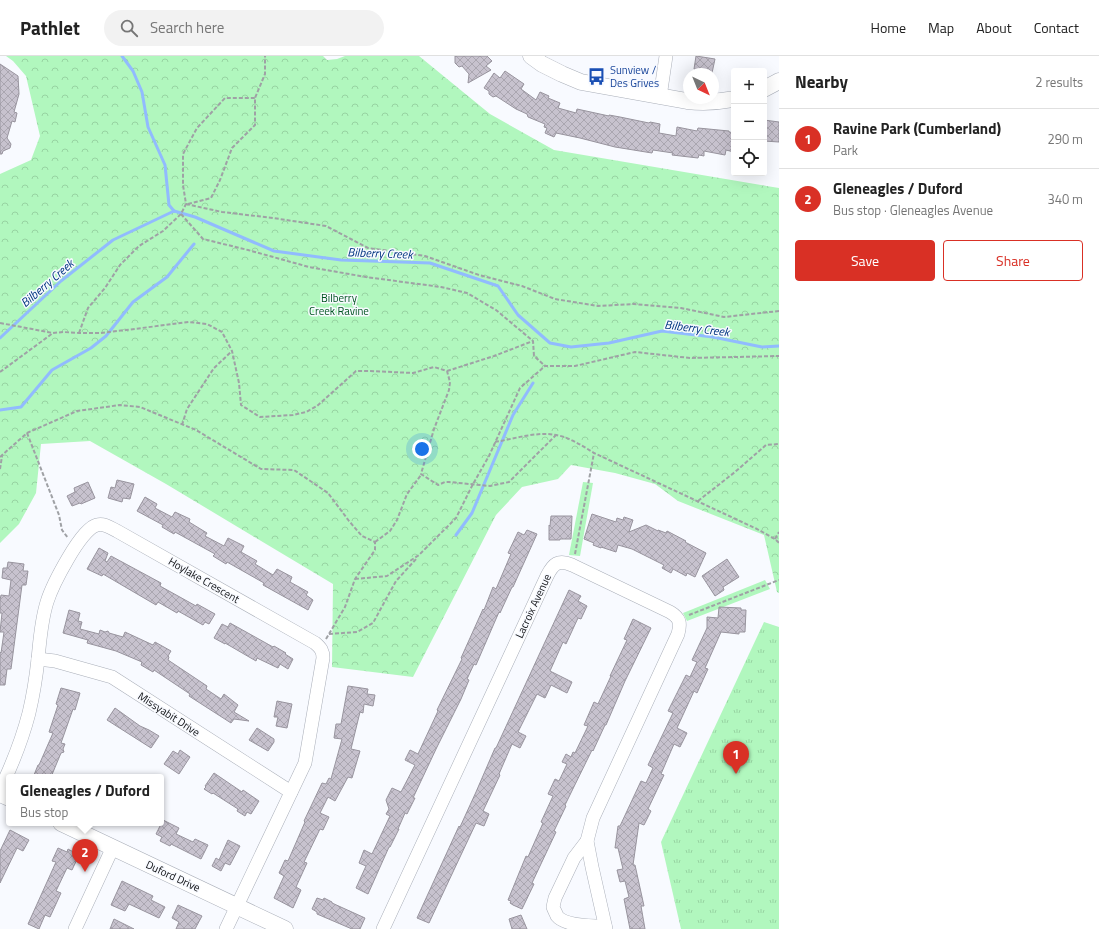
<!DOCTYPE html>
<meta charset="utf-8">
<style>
body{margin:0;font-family:"Titillium Web",sans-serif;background:#f2f2f2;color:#222}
.controls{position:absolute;right:12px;top:12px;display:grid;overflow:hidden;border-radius:4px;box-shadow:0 4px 16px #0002}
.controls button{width:36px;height:36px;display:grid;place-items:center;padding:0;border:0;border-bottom:1px solid #e0e0e0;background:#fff;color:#222;font:20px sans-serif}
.compass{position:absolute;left:683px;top:12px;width:36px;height:36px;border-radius:50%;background:#fff;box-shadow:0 4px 16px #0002;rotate:137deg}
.you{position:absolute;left:422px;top:393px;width:14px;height:14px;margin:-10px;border:3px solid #fff;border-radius:50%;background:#1a73e8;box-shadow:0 0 0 6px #1a73e833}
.badge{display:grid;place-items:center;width:26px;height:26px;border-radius:50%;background:#d93025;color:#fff;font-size:13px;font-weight:700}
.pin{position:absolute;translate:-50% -33px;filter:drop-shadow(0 1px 2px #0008)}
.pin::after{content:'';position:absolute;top:21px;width:14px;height:12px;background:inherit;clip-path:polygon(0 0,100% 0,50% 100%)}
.popup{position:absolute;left:6px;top:718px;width:158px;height:52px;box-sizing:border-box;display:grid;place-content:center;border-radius:4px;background:#fff;filter:drop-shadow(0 1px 3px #0005);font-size:13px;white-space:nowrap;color:#767676}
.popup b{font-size:15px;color:#222}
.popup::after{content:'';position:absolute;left:50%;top:100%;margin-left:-8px;border:8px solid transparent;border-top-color:#fff}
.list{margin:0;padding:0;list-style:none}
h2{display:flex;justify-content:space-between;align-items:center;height:52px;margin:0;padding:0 16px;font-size:17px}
h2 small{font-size:13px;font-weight:400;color:#767676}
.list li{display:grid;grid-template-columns:26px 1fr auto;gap:12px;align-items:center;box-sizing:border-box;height:60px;padding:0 16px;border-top:1px solid #e0e0e0}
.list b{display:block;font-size:15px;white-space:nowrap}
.list p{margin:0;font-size:13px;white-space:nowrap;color:#767676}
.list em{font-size:13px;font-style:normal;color:#767676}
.actions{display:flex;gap:8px;padding:12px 16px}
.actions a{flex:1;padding:9px 0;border:1px solid #d93025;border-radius:4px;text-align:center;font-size:14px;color:#d93025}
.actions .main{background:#d93025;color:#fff}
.icon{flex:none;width:22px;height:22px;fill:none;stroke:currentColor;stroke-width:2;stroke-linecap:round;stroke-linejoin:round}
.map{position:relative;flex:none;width:779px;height:873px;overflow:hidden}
header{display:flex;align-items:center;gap:24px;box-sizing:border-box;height:56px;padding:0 20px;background:#fff;border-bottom:1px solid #e0e0e0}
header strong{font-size:19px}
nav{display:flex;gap:22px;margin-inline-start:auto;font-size:14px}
.search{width:280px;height:36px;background:#f2f2f2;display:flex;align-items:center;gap:10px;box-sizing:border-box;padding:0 14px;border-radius:22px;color:#767676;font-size:15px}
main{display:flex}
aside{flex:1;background:#fff}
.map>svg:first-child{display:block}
</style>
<header>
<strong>Pathlet</strong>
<div class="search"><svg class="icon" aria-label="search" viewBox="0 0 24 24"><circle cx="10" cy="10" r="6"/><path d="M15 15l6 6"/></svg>Search here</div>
<nav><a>Home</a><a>Map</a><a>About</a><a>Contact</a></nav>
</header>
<main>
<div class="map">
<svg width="779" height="873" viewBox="0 0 779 873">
<defs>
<pattern id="forest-crowns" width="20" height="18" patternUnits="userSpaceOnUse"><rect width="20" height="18" fill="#b1f7be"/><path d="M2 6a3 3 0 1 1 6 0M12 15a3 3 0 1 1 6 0" fill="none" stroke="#97d3a2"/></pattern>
<pattern id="park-tufts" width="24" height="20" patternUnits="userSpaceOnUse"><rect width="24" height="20" fill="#b1f7be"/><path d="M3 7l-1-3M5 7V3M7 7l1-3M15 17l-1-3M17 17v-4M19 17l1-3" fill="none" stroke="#97d3a2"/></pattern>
<pattern id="building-cross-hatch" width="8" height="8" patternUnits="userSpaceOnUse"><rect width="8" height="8" fill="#c7c2ce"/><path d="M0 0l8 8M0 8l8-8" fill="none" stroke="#aaa6b0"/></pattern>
</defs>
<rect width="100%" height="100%" fill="#f8faff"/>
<!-- grass -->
<g fill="#b1f7be">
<path d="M583 426 593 427 580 500 569 499Z"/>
<path d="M765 524 770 533 687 565 683 557Z"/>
</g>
<!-- forest -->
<path fill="url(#forest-crowns)" d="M6 0H323L327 4 337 3 345 0H419L490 58 554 94 779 132V537L777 536 764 479 678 445 655 428 615 417 571 409 558 423 522 431 496 459 413 621 332 611 333 528 166 428 90 385 41 388 36 437 19 468 0 487V118L31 104 40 80 26 20 13 5Z"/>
<!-- park -->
<path fill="url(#park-tufts)" d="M764 566 779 571V873H681L661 786Z"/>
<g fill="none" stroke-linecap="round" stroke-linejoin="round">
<!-- stream -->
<g stroke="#91bbfe" stroke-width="3">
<path d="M122 0 133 15 142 36 148 71 165 109 169 149 174 155"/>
<path d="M0 282 61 225 113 184 174 155 195 161 274 195 341 204 430 207 498 230 518 259 550 287 571 291 609 287 662 275 713 281 762 291 779 290"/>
<path d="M0 354 21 351 52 314 91 292 106 280 133 246 167 221 194 188"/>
<path d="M456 479 472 457 513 359 533 327"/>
</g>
</g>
<!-- building -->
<g fill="url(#building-cross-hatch)" stroke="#98949e">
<path d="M455 0H487L492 5 486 10 491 14 468 27 469 18 462 10 459 11 455 7Z"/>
<path d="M696 0 715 3 712 17 694 13Z"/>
<path d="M0 8 18 20 19 38 14 56 17 57 15 66 12 65 7 82 11 88 10 92 3 95 2 98H0Z"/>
<path d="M505 15 524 28 521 33 536 44 540 36 549 40 548 42 560 47 558 52 576 57 577 53 609 60V59L620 61 649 67 650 66 660 68 659 77 676 80 677 71 697 75 698 72 729 75V76L734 77V96L726 94 725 99 704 95V100L699 99 698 102 672 99 673 97 653 94 652 97 615 91 580 82 556 77 554 81 545 77 547 72 544 71 545 68 528 61 527 58 516 53 496 40 493 41 489 38V35L484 32 494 17 500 22Z"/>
<path d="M764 64 779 66V86L764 85Z"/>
<path d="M117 424 134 428 130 443 123 442 122 446 108 442 111 431 115 432Z"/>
<path d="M88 426 95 442 81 448 80 447 72 450 67 440 75 436 74 432Z"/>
<path d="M145 441 157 448 155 452 172 461 175 456 190 463 189 466 207 477 205 480 224 490 228 482 244 490 241 496 257 505 255 508 273 519 277 513 292 521 290 526 308 536 306 539 313 544 308 554 263 529 264 527 227 506 226 508 213 500 215 498 175 476 174 478 162 471 163 469 137 455Z"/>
<path d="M592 458 616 466 617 462 623 464 624 461 633 464 629 476 646 469 658 475V474L666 477 667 475 686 485 685 486 706 497 695 521 687 517 686 520 673 513 671 517 662 512 664 509 632 493 618 489 616 496 601 491V492L593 489 594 487 584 483Z"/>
<path d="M551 460H572L571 483H560V484H549V469L550 470Z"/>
<path d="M527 474 537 478 513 531H512L500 557 499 556 476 609 474 608 467 623 469 624 461 643 437 691 413 742H415L407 758 405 757 398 773H399L390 791H389L368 838 356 832 366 810 359 807 364 794 372 798 390 760 386 758 389 753 386 744 392 732 401 736 415 709 405 704 410 694 418 698 438 655 437 654 462 603 461 602 483 553 484 554 493 531 496 533 511 498 508 497 518 476 524 479Z"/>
<path d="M99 492 108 497 105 505 107 506 111 500 161 527 160 530 196 550 197 548 215 558 209 568 205 566 203 569 178 555 177 557 158 546 156 549 103 518 102 520 87 513Z"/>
<path d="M727 503 739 521 723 531 724 534 715 540 702 520Z"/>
<path d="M8 506 24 508 23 515H28L26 529H22L11 613H7L5 629H0V596L1 597 4 576H0L2 557H0V544L1 539 9 540 11 524 2 522 3 512H7Z"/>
<path d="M569 534 581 540 578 545 587 550 581 563 578 562 566 588 563 586 550 615 572 626 567 637 551 629 545 642 537 638 518 676 526 680 520 692 512 688 499 718 500 719 483 755 489 758 484 770 476 767 429 867 417 862 459 770 460 771 476 736 495 692H496Z"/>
<path d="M719 551 741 552V554H746L745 576H739V578L721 576 705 612 708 613 697 637 694 635 677 672 687 677 680 691 674 688 661 718 664 719 648 753 651 755 644 769 639 767 633 809H635L644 850H641L645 873H630L624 843 629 841 625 825 620 826 617 814 623 813 618 792H615L618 770H620L641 725 646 727 653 712 648 709 673 657 668 655 686 619 690 621 697 606 692 604 707 572V561L718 562Z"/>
<path d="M69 554 80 557 78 565 82 566 80 573 99 578 100 574 105 576 108 575 109 577 123 581 125 576 153 589 155 586 171 595 168 600 169 601 168 604 207 630 206 633 221 643 224 638 238 649 234 656 249 665 234 663 231 667 189 640 190 638 154 614 153 616 141 609 142 606 116 595 87 587 88 584 63 577Z"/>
<path d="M633 563 651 572 625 625 606 669H605L593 695 592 694 565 749 566 750 554 775 556 776 532 827 534 828 522 853 513 849 510 847 511 845 508 844 526 800 528 801 543 767 541 766 553 740 548 738 555 723 559 725 567 708 562 706 566 698 571 701 573 696 575 697 588 670 584 669 594 646 598 648 611 620H610L627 584 624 583Z"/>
<path d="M230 567 273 591 274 590 286 597 285 598 293 603 288 613 280 608 278 612 257 602 256 605 225 587V588L214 582 222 568 228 571Z"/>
<path d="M348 630 368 633 367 638 375 639 373 650 364 648 363 657 360 656 351 693 360 695 352 722 348 721 335 745 328 741 320 757 329 761 323 774 320 773 304 806 307 807 296 831 301 834 293 852 274 842 284 820 279 817 285 804 288 805 305 766 304 765 322 727 326 728 329 722 331 723 342 683 334 682 336 668H341Z"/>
<path d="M61 632 80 637 75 654 73 653 61 687 65 688 63 693 64 696 61 697 51 721H40L34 719 38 709H39L53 677 49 676 58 649 56 648Z"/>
<path d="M277 645 292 648 287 672 276 670 278 661H274Z"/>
<path d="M115 652 140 670 149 674 159 680 151 692 107 664Z"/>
<path d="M257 672 274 683V686L268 695 249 684Z"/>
<path d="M180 694 190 701 179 718 164 708 173 695 178 698Z"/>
<path d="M214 717 242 736 243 734 259 745 251 758 247 756 245 760 237 755 238 753 213 737 212 738 204 733 206 731 205 730Z"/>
<path d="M163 764 179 772 176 778 193 786 195 783 208 789 201 803 171 788 170 790 160 785 162 781 156 778Z"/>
<path d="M10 774 29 784 23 795 17 792 0 827V795Z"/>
<path d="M228 784 240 790 230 809 225 807 221 815 212 810 216 802 219 804Z"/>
<path d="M58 792 67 796 68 793 79 799 72 814 67 812 56 835 61 837 56 848 50 861 45 859 39 873 28 868 56 806 52 805Z"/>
<path d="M122 825 153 840 151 844 165 851 159 862 129 848 125 855 111 849Z"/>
<path d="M317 842 323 844 324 842 332 846V847L365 862 360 873H352L317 858V856L312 853Z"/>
<path d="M178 849 202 860 195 873H176L179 866 172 862Z"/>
<path d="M521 859 527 873H512L509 863Z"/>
<path d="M114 863 134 873H110Z"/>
</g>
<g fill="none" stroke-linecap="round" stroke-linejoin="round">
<defs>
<g id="minor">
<path d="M660 41 666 0"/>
<path d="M38 603 55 605 112 621 291 736"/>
<path d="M0 734C12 709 22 684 29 657 33 640 36 622 38 603 40 584 41 565 47 546 52 530 81 472 97 469 104 467 111 472 117 475L315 587C321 592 323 595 323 602L305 707 226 873"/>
<path d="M587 785 574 802 555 842 553 851C554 854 556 857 557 860 565 870 593 870 605 870"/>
<path d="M75 873 113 791"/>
<path d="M383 873 547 520C553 508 558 503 572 509L670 556C680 562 681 567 678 578L593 762 587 785 592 811 606 873"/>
</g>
<g id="tertiary">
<path d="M531 0 542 8 562 18 581 26 687 45C704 47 718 46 734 43"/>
<path d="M764 33 779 25"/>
<path d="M0 738 9 742"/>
<path d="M61 767 285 873"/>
</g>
</defs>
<!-- minor casing -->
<use href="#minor" stroke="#aaafb9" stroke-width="14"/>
<!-- tertiary casing -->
<use href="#tertiary" stroke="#aaafb9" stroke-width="17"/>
<!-- path -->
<g stroke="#9fa1a5" stroke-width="2" stroke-dasharray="4 2" stroke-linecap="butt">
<path d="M186 148 222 156 273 162 326 170 368 192 425 200 479 219 522 230 555 243 598 250 634 248 681 252 724 261 779 255"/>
<path d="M188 148 211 142 220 124 232 92 255 69V42L265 18V0"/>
<path d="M181 158 203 183 248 194 309 211 366 221 441 231 467 237 496 254 533 285 534 300 545 310"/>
<path d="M0 267 53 277 63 276 79 277H100L126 274 189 266 207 268 222 276 232 295 239 327 241 349 260 361 293 359 306 356 317 350 356 315H369L413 317 434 311 447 315 450 326 449 334 434 373 421 418 438 429 445 426H449L490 430 509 426 556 379"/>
<path d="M79 277 88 252 105 232 120 209 139 190 163 175 181 158 186 148 183 129V98L197 72 225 42H255"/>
<path d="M447 315 494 300 533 285"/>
<path d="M0 316 53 277"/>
<path d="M182 369 187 353 214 312 232 295"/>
<path d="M27 377 59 459 62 474 68 482"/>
<path d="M495 386C519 382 545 372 569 383 578 387 586 392 594 397L757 473 775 483 779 487"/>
<path d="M0 401 27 377 77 355 120 349 140 351 196 374 261 413 294 414 328 437 349 465 362 480 375 486"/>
<path d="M0 413 2 400"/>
<path d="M698 445 735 416 766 389 779 388"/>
<path d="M775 483 779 476"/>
<path d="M375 486 390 475 397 464 407 438 421 419"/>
<path d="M575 498 594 397"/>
<path d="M355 523 387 520 419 499 456 462 473 428 489 400 520 332 545 310H575L635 296 690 302 779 300"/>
<path d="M689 559 779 524"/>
<path d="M329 578 357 576 373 567 396 525 417 502"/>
<path d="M326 583 345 551 355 523 375 494V486"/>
</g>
<!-- minor -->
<use href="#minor" stroke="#fff" stroke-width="13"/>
<!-- tertiary -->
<use href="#tertiary" stroke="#fff" stroke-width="16"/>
</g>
<!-- icons -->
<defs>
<symbol id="bus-bare" viewBox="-9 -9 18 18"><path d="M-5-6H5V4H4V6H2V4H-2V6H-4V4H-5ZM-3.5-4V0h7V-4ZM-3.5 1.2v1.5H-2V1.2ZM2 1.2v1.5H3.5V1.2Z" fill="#1a4fb4" stroke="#f8faff" stroke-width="2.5" paint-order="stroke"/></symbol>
</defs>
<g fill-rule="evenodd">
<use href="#bus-bare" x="584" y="8" width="25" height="25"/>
</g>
<g text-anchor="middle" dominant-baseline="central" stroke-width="3" stroke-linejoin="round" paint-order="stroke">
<!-- transit labels -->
<g font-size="11" fill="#164399" stroke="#f8faff" text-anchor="start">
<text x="610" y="14">Sunview /<tspan x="610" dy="13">Des Grives</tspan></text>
</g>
<!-- park labels -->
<g font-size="11" fill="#005421" stroke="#f8faff">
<text x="339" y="242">Bilberry<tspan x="339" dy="13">Creek Ravine</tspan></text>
</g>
<!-- street labels -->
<g font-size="11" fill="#101215" stroke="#f8faff">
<text transform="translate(204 524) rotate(30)">Hoylake Crescent</text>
<text transform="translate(533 550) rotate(-65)">Lacroix Avenue</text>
<text transform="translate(169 658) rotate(33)">Missyabit Drive</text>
<text transform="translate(173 820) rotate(25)">Duford Drive</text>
</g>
<!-- water labels -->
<g font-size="12" font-style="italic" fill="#023580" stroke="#f8faff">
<text transform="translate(380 197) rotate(2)">Bilberry Creek</text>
<text transform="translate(47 227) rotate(-41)">Bilberry Creek</text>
<text transform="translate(697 272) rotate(7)">Bilberry Creek</text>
</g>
</g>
</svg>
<div class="controls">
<button>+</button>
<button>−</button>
<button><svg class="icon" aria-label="locate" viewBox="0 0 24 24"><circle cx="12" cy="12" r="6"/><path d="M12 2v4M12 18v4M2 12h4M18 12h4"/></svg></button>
</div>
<svg class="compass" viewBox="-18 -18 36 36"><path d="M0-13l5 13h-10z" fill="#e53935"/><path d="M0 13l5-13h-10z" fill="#767676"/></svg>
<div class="you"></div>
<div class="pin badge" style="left:736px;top:718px">1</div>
<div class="pin badge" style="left:85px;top:816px">2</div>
<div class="popup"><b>Gleneagles / Duford</b>Bus stop</div>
</div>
<aside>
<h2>Nearby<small>2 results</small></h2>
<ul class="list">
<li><span class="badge">1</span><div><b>Ravine Park (Cumberland)</b><p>Park</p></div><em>290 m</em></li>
<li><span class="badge">2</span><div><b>Gleneagles / Duford</b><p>Bus stop · Gleneagles Avenue</p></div><em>340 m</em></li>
</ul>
<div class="actions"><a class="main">Save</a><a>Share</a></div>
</aside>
</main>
